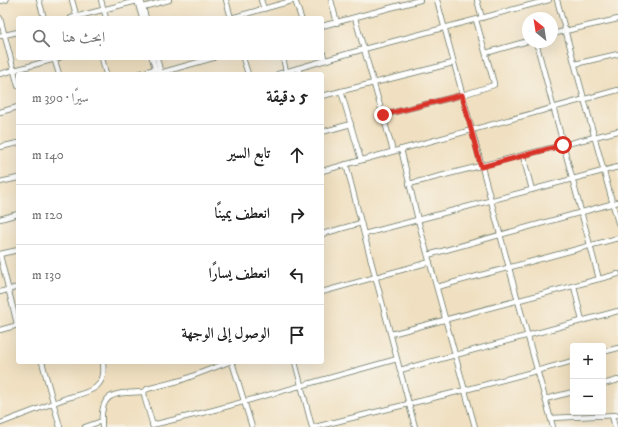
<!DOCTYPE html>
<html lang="ar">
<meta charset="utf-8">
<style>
body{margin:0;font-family:"IM FELL DW Pica",Amiri,serif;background:#f6f6f6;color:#222;direction:rtl}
.controls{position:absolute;right:12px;bottom:12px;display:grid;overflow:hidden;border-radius:4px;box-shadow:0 4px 16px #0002}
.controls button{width:36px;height:36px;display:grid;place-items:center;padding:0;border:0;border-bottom:1px solid #e0e0e0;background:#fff;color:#222;font:20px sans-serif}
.compass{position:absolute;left:522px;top:12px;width:36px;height:36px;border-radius:50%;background:#fff;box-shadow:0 4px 16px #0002;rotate:330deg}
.stop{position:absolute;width:12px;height:12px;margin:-9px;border:3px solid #d93025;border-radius:50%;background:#fff}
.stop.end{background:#d93025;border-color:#fff;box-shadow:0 1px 4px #0008}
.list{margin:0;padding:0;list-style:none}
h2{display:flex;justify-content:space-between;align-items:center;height:52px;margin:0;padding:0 16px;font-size:17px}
h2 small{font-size:13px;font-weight:400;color:#767676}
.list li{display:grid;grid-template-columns:26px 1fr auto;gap:12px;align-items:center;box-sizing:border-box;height:60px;padding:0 16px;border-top:1px solid #e0e0e0}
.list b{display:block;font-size:15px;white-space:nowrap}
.list em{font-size:13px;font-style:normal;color:#767676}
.icon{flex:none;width:22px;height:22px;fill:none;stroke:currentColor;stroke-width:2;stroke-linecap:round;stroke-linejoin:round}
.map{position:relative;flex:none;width:618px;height:427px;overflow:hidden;direction:ltr}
.search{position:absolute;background:#fff;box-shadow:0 4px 16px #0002;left:16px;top:16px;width:308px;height:44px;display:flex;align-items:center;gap:10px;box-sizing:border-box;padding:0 14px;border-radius:4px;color:#767676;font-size:15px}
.panel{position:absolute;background:#fff;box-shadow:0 4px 16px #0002;left:16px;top:72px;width:308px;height:292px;border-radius:4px;direction:rtl}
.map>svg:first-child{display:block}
</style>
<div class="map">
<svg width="618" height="427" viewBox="0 0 618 427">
<rect width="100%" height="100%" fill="#f7f3e8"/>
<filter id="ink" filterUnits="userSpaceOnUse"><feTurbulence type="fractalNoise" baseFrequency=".025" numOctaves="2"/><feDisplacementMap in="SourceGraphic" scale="8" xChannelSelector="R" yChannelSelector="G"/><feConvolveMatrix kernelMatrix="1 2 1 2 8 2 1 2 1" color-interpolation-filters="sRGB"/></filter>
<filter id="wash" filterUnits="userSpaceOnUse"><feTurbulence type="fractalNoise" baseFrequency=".012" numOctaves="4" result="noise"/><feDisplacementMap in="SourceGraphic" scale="16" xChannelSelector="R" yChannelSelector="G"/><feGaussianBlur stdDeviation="0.9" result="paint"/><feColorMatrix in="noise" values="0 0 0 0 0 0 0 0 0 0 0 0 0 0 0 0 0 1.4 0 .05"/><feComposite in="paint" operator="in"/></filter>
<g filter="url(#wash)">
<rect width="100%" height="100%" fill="#f0e0c1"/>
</g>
<g filter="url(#ink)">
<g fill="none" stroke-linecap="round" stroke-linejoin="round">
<defs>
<g id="minor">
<path d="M39 0 44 18"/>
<path d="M72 0 77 18"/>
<path d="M101 0 106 18"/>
<path d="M137 0 142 18"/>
<path d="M141 0 146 18"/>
<path d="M226 0 231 18"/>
<path d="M261 0 264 9"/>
<path d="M295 0 301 18"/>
<path d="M331 0 337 23"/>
<path d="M437 0 518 301 553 427"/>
<path d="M477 0 482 18"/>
<path d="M557 0 618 223"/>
<path d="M0 1 6 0"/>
<path d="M143 7 169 0"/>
<path d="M0 18 18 86"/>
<path d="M71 18 137 1"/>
<path d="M231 18 295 0"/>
<path d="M355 18 393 151"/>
<path d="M322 26 420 0"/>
<path d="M552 34 618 19"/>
<path d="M0 36 18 32"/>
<path d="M536 42 599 279"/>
<path d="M322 51 325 60"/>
<path d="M486 53 528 41"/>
<path d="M54 58 59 74"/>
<path d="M102 58 106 74"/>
<path d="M152 58 157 74"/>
<path d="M157 58 161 74"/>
<path d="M243 58 248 74"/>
<path d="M283 58 286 71"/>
<path d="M575 64 618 54"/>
<path d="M298 68 300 74"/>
<path d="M160 73 213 58"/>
<path d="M0 74 59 58"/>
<path d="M138 74 155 69"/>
<path d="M278 74 364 49 549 0"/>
<path d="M341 91 361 160"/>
<path d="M322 96 453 63"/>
<path d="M0 112 18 107"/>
<path d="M383 115 462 95 494 85V83L476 20"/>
<path d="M322 132 351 124"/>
<path d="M0 147 18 143"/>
<path d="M401 149 418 220 475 427"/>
<path d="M523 156 532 190"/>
<path d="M346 164 364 234"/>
<path d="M322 171 618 90"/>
<path d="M0 182 18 178"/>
<path d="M409 184 618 131"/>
<path d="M0 219 18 214"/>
<path d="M322 234 361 223"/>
<path d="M0 254 18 250"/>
<path d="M0 255 17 324"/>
<path d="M428 255 618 202"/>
<path d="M574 286 582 321"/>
<path d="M437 287 618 238"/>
<path d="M0 292 18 287"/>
<path d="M322 292 430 262"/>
<path d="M0 330 18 325"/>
<path d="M391 334 618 274"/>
<path d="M603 352 618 348"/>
<path d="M42 362 60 427"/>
<path d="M232 362 252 427"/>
<path d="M295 362 312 427"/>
<path d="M400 370 618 311"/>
<path d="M603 384 618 380"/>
<path d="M545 399 573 392"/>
<path d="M612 416 615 427"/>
<path d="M551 418 618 415"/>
<path d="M1 423C22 415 43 407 64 399 75 395 87 394 96 387 104 380 104 372 103 362"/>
<path d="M152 425 214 410 397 359"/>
<path d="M153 426 145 399 144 392 147 389 182 380 229 362"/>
<path d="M85 427 102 421"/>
<path d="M102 427C99 391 115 393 144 392"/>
<path d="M315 427 465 390 573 361"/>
<path d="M415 427 364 234 618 167"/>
</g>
</defs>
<!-- minor casing -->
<use href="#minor" stroke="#687665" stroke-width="6"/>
<!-- minor -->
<use href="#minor" stroke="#fff" stroke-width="4.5"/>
</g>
</g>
<g fill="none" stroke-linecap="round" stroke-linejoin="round" filter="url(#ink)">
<!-- route -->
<path stroke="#d93025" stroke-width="5" d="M383 115 462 95 481 167 563 145"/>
</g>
</svg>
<div class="controls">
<button>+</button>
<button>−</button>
</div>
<svg class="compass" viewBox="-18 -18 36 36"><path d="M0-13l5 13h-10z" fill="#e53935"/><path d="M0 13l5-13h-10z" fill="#767676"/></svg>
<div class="stop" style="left:563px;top:145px"></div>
<div class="stop end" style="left:383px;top:115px"></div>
<div class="search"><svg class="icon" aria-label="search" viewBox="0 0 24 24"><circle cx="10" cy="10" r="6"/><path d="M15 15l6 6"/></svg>ابحث هنا</div>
<section class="panel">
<h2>5 دقيقة<small>سيرًا · 390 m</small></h2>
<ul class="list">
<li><svg class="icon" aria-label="ahead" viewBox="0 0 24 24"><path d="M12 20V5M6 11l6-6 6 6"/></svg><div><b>تابع السير</b></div><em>140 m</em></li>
<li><svg class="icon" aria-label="right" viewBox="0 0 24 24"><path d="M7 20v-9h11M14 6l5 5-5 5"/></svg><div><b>انعطف يمينًا</b></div><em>120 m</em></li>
<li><svg class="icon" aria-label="left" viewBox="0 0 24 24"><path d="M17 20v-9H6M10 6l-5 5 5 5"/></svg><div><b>انعطف يسارًا</b></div><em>130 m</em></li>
<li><svg class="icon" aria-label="arrive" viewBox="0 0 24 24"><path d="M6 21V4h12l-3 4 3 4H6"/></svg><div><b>الوصول إلى الوجهة</b></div></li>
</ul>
</section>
</div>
